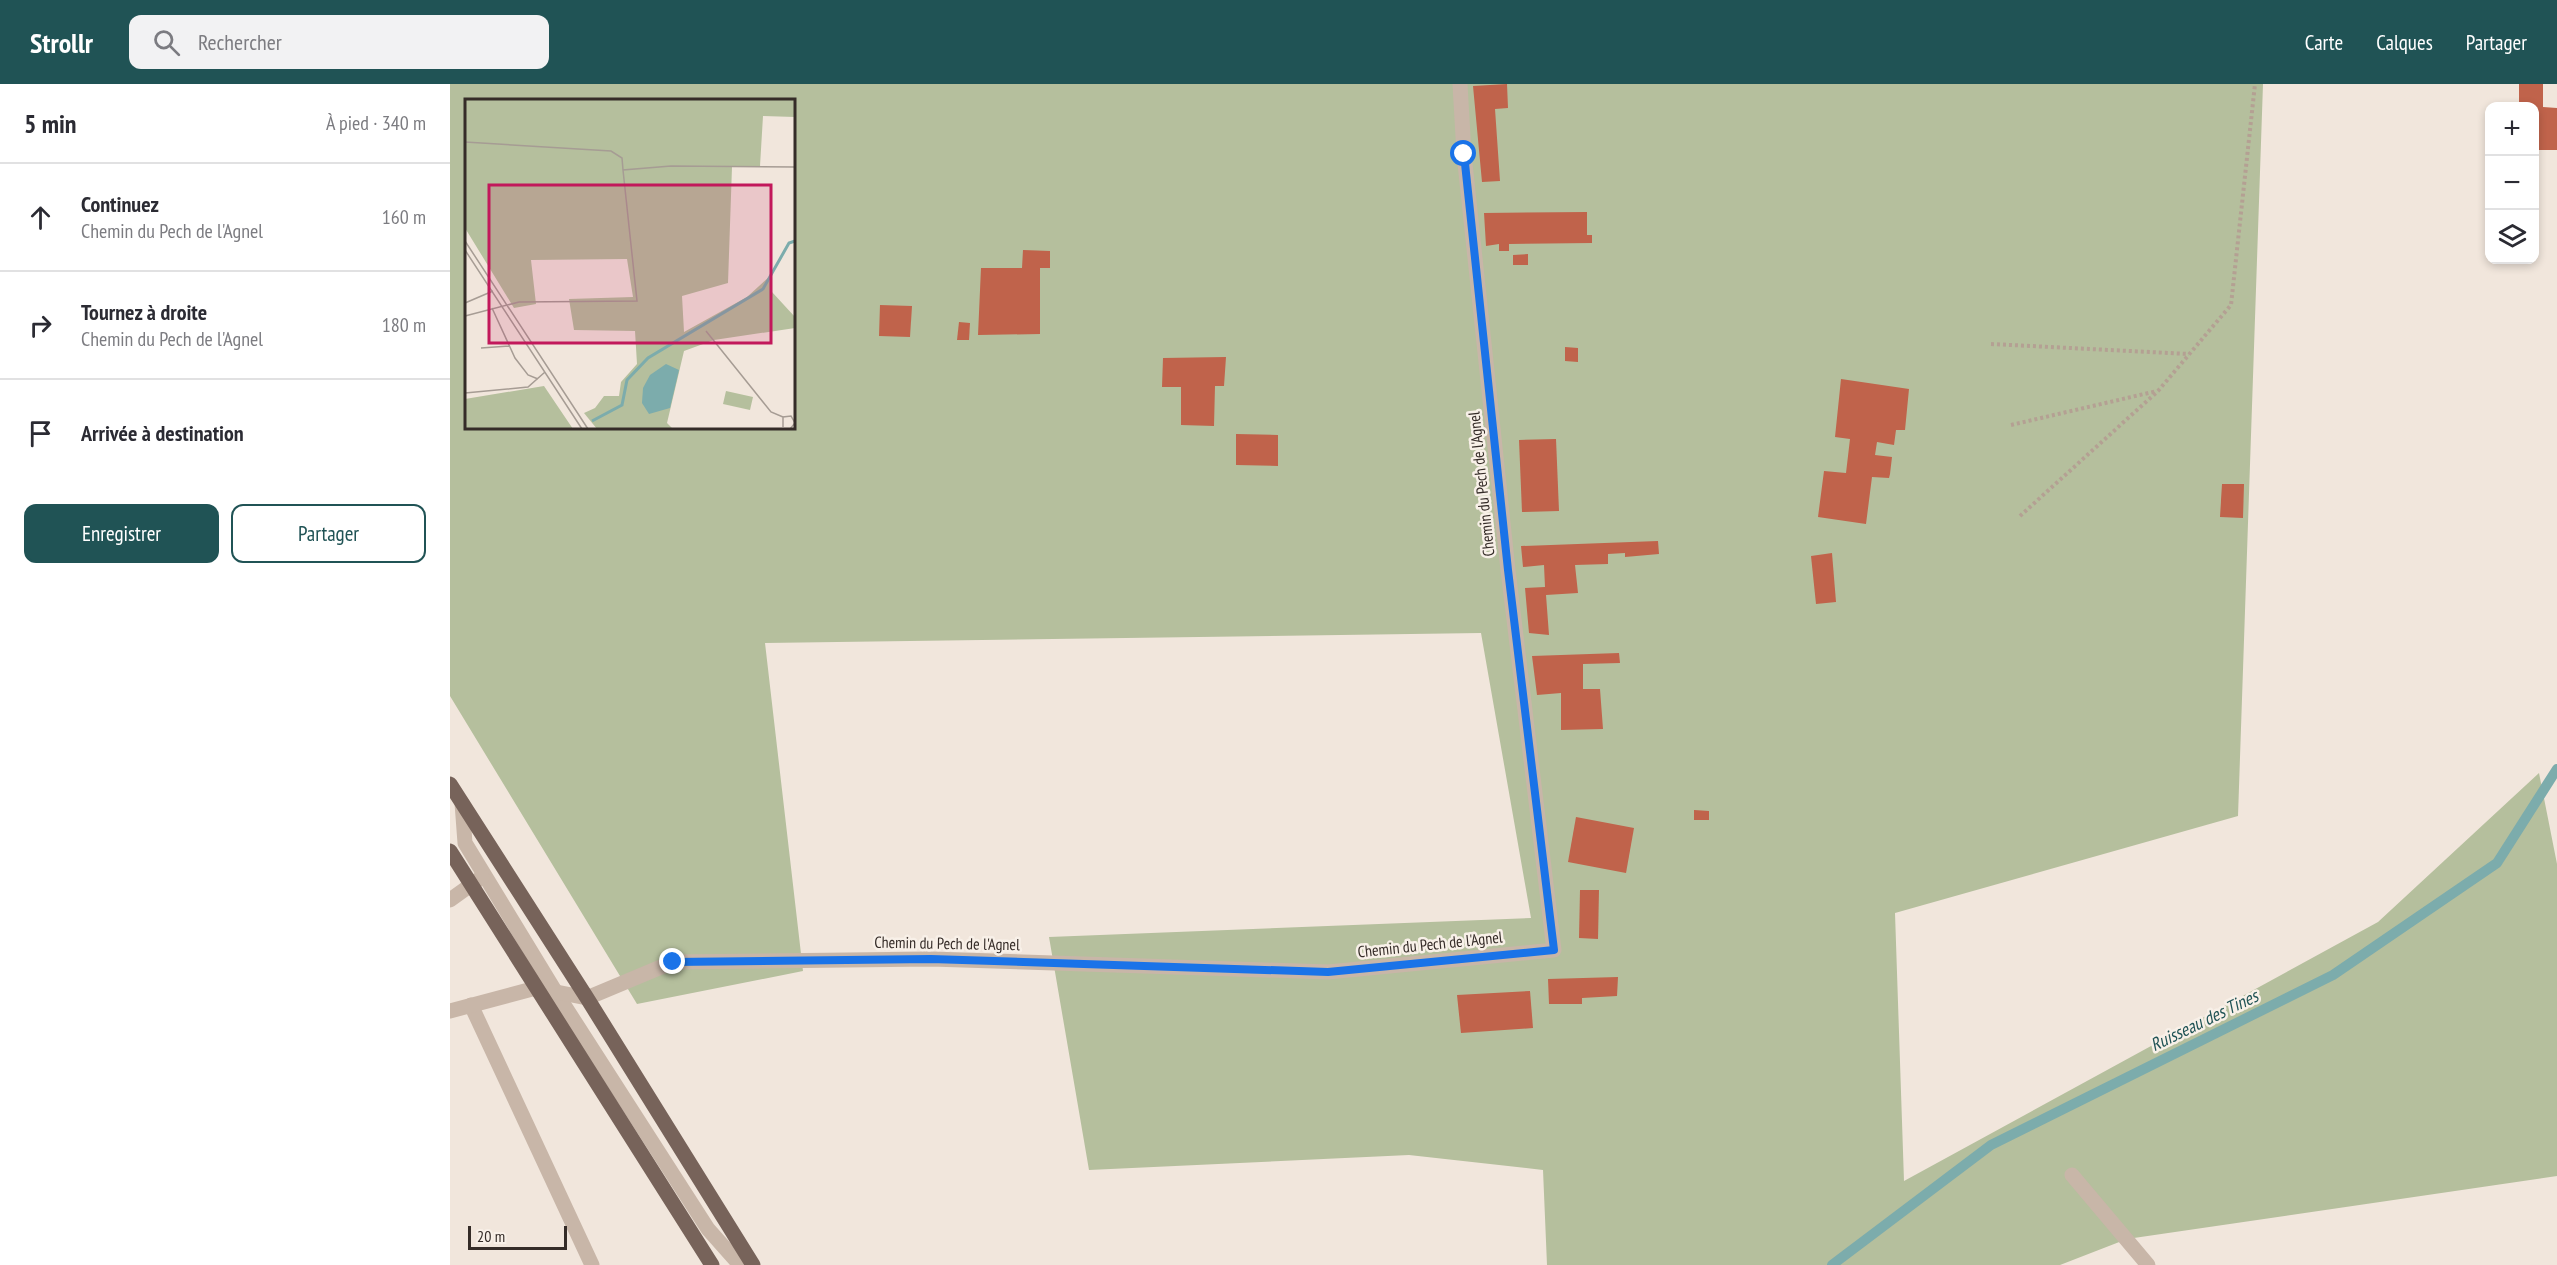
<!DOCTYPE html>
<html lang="fr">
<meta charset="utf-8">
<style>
body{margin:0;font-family:"PT Sans Narrow",sans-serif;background:#f2f2f3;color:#2b2b33}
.controls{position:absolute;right:18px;top:18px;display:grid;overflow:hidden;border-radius:12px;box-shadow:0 3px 9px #0003}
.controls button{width:54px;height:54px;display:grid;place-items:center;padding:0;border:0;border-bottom:2px solid #e1e1e2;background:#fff;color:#2b2b33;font:30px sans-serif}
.scale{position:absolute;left:18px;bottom:15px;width:99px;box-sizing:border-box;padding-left:6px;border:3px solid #352c28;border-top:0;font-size:16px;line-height:21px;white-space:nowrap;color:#352c28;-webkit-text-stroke:4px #f8f0e8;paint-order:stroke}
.stop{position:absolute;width:18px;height:18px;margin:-14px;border:4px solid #1a73e8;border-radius:50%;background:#fff}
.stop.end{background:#1a73e8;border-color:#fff;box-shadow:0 2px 6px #0008}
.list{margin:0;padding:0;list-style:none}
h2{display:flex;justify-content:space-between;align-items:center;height:78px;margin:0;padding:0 24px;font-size:26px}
h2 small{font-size:20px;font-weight:400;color:#7c7c81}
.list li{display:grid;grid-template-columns:39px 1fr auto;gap:18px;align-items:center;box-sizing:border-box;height:108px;padding:0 24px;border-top:2px solid #e1e1e2}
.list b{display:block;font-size:22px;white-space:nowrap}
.list p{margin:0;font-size:20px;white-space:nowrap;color:#7c7c81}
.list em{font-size:20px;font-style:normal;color:#7c7c81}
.actions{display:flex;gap:12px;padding:18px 24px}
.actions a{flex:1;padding:14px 0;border:2px solid #205355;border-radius:12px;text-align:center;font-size:21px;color:#205355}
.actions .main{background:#205355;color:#fff}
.icon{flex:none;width:33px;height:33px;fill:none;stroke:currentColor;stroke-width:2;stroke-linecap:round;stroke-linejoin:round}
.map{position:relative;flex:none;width:2107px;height:1181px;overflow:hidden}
header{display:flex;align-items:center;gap:36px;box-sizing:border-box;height:84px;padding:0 30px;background:#205355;color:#fff}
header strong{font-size:28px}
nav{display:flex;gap:33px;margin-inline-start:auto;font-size:21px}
.search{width:420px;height:54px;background:#f2f2f3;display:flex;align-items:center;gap:15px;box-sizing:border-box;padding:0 21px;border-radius:12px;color:#7c7c81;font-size:22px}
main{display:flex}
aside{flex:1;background:#fff}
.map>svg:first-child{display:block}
</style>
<header>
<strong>Strollr</strong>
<div class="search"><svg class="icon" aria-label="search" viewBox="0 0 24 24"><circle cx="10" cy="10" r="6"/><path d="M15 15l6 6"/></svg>Rechercher</div>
<nav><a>Carte</a><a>Calques</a><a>Partager</a></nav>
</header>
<main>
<aside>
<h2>5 min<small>À pied · 340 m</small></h2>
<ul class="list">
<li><svg class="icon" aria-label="ahead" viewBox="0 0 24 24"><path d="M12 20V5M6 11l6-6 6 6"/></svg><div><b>Continuez</b><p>Chemin du Pech de l'Agnel</p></div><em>160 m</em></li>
<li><svg class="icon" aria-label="right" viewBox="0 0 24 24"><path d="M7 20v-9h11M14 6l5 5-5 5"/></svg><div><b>Tournez à droite</b><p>Chemin du Pech de l'Agnel</p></div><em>180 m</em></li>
<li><svg class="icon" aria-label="arrive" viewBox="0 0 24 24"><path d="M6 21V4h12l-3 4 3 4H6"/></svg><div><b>Arrivée à destination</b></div></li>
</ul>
<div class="actions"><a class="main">Enregistrer</a><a>Partager</a></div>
</aside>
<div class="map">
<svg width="2107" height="1181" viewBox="0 0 2107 1181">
<rect width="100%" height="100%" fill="#f1e6dc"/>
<!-- green -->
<path fill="#b5bf9d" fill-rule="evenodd" d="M0 0H1813L1788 732 1445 829 1454 1097 1928 838 2089 689 2107 780V1092L1677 1155 1610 1181H1097L1093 1086 959 1071 639 1086 599 853 1081 834 1031 549 315 559 353 887 187 920 0 612ZM16 16H344V344H16Z"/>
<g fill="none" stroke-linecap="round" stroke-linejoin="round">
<!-- stream -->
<path stroke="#7cacac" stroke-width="10" d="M1382 1181 1541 1061 1883 891 2047 779 2107 685"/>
</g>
<!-- building -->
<g fill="#c0634b">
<path d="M1057 0 1058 24 1045 25 1050 97 1032 98 1023 2Z"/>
<path d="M2069 0H2093V23L2107 24V66H2085V22H2069Z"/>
<path d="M1137 128V151H1142V159L1059 160V167H1049V160L1036 162 1034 129Z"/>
<path d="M573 166 600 167V184H590V250L528 251 531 184H572Z"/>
<path d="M1078 170V181H1063V171Z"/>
<path d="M430 221 462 222 460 253 429 252Z"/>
<path d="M509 238 520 239 519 256H507Z"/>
<path d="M1115 263 1128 264V278L1115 277Z"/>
<path d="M776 273 774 302H765L764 342 731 341V303H712L713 274Z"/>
<path d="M1391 295 1459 305 1455 346H1446L1444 361 1427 358 1425 371 1442 373 1440 390 1439 394 1422 393 1416 440 1368 433 1374 387 1396 389 1400 355 1385 353Z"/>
<path d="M786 350 828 351V382L786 381Z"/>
<path d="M1106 355 1109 427 1072 428 1069 356Z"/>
<path d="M1772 400H1794L1793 434 1770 433Z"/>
<path d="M1208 457 1209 470 1175 473V469L1158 470V480L1125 481 1128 509 1096 511 1099 551 1079 549 1075 504 1095 503 1094 481 1073 483 1071 462Z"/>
<path d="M1382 469 1386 518 1366 520 1361 472Z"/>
<path d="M1169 569 1170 579 1133 580V605H1150L1153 645 1111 646V609L1087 611 1082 572Z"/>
<path d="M1244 726 1259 727V736H1244Z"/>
<path d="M1126 733 1184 744 1176 789 1118 778Z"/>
<path d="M1130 806H1149L1148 855 1129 854Z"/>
<path d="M1168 893 1167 912 1132 914V920H1099L1098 895Z"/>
<path d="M1080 907 1083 944 1011 949 1007 911Z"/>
</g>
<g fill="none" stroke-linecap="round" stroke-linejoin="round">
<!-- path -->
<g stroke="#b4a093" stroke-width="4" stroke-dasharray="3 3" stroke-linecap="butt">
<path d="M1541 260 1739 270"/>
<path d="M1561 341 1707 307"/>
<path d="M1570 432 1708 307 1781 221 1805 0"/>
</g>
<!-- minor -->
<g stroke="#c8b6a8" stroke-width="15">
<path d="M12 719 15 759 105 907 258 1145 290 1181"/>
<path d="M0 816 32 793"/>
<path d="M21 921 142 1181"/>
<path d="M0 927 86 904 137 914 223 878 481 875 878 888 1104 866 1058 486 1014 70 1010 0"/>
<path d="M1622 1091 1698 1181"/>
</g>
<!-- major -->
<g stroke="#77635a" stroke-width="15">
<path d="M0 700 137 914 303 1181"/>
<path d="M0 767 262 1181"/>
</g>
</g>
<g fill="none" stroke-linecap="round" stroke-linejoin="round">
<!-- route -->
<path stroke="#1a73e8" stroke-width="8" d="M223 878 481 875 878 888 1104 866 1058 486 1014 70"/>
</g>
<g text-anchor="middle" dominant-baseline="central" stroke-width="5" stroke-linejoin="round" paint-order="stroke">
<!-- street labels -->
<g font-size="16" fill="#352c28" stroke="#f8f0e8">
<text transform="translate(1031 400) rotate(-96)">Chemin du Pech de l'Agnel</text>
<text transform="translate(497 859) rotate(1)">Chemin du Pech de l'Agnel</text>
<text transform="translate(980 860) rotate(-6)">Chemin du Pech de l'Agnel</text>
</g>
<!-- water labels -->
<g font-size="18" font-style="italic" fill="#205355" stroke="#f8f0e8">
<text transform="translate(1754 936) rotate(-26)">Ruisseau des Tines</text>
</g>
</g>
<!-- overview -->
<g transform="translate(15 15)">
<rect width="330" height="330" fill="#f1e6dc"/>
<path d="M0 0H330V18L298 17 295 67 267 68 263 184 217 197 219 233 282 198 304 178 307 193 330 218V229L249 241 219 252 202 324 208 330H132L119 314 130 309 139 297H154L156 283 172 265 170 232 109 231 104 200 168 198 162 160 66 161 71 205 49 209 0 129ZM79 287 108 330H0V300ZM261 292 288 298 285 311 258 305Z" fill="#b5bf9d"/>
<path d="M201 265 214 271 205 309 184 315 177 304 178 289 185 276Z" fill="#7cacac"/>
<path fill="none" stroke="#7cacac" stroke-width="3" d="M127 322 157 306 162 281 183 259 298 190 324 144 330 142"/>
<path fill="none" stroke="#a69c94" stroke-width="1.5" d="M0 43 146 52 157 59 158 71M0 142 123 330M0 151 117 330M0 204 28 192M27 209 50 259 63 276 73 280M0 217 54 203 172 202 158 71 206 67 330 68M241 232 306 313 318 318M16 249 44 247M0 294 63 288 80 273M318 328V318L326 317 330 324 325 330"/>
<path fill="#c2185b" fill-opacity="0.15" stroke="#c2185b" stroke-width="3" d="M24 86H306V244H24Z"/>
<rect width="330" height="330" fill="none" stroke="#352c28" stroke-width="3"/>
</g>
</svg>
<div class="controls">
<button>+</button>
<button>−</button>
<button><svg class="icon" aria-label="layers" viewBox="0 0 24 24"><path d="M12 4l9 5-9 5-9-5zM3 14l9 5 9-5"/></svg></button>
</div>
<div class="scale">20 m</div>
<div class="stop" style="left:1014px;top:70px"></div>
<div class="stop end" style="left:223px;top:878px"></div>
</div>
</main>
